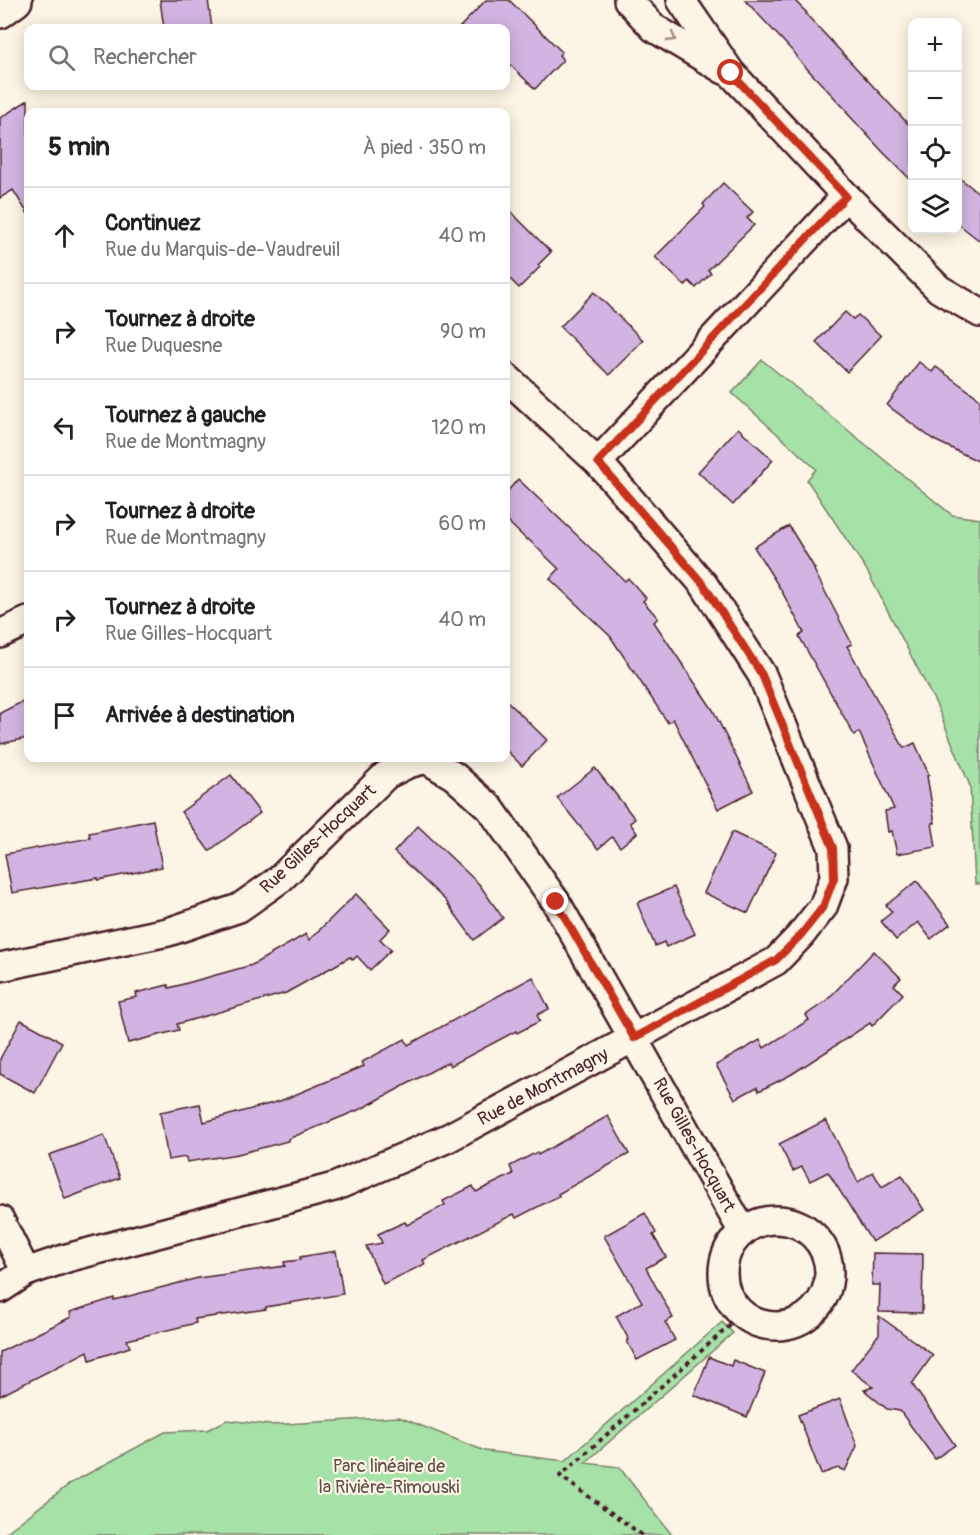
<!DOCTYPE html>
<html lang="fr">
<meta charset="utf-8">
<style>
body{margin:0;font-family:Pangolin,sans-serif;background:#f6f6f6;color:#202124}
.controls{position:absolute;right:18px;top:18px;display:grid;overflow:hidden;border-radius:12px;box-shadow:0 3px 15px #0003}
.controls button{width:54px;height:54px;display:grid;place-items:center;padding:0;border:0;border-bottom:2px solid #e0e0e0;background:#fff;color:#202124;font:30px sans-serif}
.stop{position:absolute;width:18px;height:18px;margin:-14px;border:4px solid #c8321e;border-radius:50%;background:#fff}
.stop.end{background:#c8321e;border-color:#fff;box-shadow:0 2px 6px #0008}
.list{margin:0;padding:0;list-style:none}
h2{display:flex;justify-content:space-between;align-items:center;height:78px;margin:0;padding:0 24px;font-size:26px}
h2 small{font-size:20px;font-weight:400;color:#757577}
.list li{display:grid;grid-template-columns:39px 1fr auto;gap:18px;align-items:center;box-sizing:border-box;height:96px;padding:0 24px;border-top:2px solid #e0e0e0}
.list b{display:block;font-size:22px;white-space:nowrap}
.list p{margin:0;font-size:20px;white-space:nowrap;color:#757577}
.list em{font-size:20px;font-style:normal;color:#757577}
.icon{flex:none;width:33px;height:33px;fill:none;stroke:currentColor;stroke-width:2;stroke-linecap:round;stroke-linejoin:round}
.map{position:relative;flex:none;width:980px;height:1535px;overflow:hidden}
.search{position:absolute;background:#fff;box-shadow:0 3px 15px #0003;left:24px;top:24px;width:486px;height:66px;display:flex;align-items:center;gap:15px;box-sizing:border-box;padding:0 21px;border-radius:12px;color:#757577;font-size:22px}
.panel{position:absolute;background:#fff;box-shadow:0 3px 15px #0003;left:24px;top:108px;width:486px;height:654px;border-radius:12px}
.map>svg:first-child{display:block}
</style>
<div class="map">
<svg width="980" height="1535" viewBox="0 0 980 1535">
<rect width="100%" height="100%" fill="#fcf5e5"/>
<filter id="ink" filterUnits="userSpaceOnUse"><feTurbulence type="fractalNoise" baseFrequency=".0167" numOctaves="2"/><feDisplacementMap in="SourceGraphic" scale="12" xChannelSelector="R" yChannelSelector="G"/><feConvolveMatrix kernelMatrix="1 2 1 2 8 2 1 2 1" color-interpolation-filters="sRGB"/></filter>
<g filter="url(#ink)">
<!-- green -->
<g fill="#a6e1a7" stroke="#788069" stroke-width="1.5">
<path d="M762 360 952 515 980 519V884H975L970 786 936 704 866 569 807 480 816 469 732 393Z"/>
<path d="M722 1322 733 1333 585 1463 619 1467 672 1535H3L71 1483 165 1432 207 1430 227 1420 270 1425 399 1417 485 1451 565 1461Z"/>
</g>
<!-- building -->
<g fill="#d1b4e1" stroke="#4a1f2b" stroke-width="1.5">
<path d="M160 0H208L212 28H164Z"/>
<path d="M486 0H509L562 52 559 55 563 60 535 89 506 61V28H459Z"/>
<path d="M745 0H794L807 13 806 14 912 128V181L882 151 846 112 847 111 796 57 797 56Z"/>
<path d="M28 100V214L13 190 0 198V118Z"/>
<path d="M957 176 980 194V241L957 223Z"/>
<path d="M723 183 753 212 747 218 754 225 708 270 711 273 696 288 689 281 685 286 655 257 705 207 703 204Z"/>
<path d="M506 207 551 252 538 265 540 267 519 288 506 275Z"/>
<path d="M594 292 643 340 609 375 560 327Z"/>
<path d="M845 312 853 319 858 315 881 336 847 372 816 342Z"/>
<path d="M919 362 932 372 936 367 980 399V462L934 440 887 405Z"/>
<path d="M738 428 773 460 733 505 698 472Z"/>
<path d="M518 479 625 581 628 578 646 598 643 601 658 618 654 622 713 710 753 791 718 809 673 719 668 723 610 636 550 579 559 569 528 539 527 540 506 520V493Z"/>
<path d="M789 526 815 569 814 570 852 644 847 646 904 748 915 743 929 775 927 776 935 823H932L936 847 897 854 892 831 888 832 885 811 894 809 859 732 854 735 799 636 804 633 781 590 754 547Z"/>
<path d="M28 699V738L0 744V713Z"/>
<path d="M506 700 547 740 522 766 506 750Z"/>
<path d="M595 768 635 819 630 823 637 833 620 847 612 837 598 849 557 798Z"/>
<path d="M231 775 260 813 209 851 181 812Z"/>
<path d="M153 820 162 867 98 880V878L12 893 5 854 90 838 89 833Z"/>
<path d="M418 826 479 884 503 918 474 940 445 900 394 852Z"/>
<path d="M732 832 776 853 748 913 704 893Z"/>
<path d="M917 881 950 924 931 939 918 922 896 940 881 921 892 912 886 905Z"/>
<path d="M674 887 695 934 666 947 664 942 655 946 637 903Z"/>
<path d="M356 894 390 929 380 939 391 950 370 970 357 956 353 960 350 957 286 993 177 1024 179 1030 128 1043 118 1001 137 997 136 993 168 985 169 988 252 965 306 934 309 940Z"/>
<path d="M874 951 901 978 894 985 903 994 872 1026 870 1023 792 1074 759 1091 757 1087 735 1099 716 1065 760 1040 764 1048 809 1020 806 1015 826 1001Z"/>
<path d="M533 977 549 1009 537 1015 540 1021 517 1033 516 1031 450 1066 448 1062 363 1108 288 1139V1141L238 1154 187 1162 186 1157 168 1160 160 1112 200 1104 204 1122 280 1101 364 1066 362 1062 405 1039 408 1045Z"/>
<path d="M21 1020 62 1042 35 1093 0 1074V1059Z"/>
<path d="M608 1116 629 1154 558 1194 559 1196 516 1218 514 1214 423 1260 425 1264 383 1284 366 1246 382 1243 378 1234 405 1222 407 1225 445 1205 443 1201 473 1186 476 1192 513 1174 510 1166 537 1152 538 1155Z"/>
<path d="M826 1120 858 1182 873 1172 882 1187 902 1175 924 1210 872 1242 828 1172 810 1181 802 1167 793 1171 779 1144Z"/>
<path d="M104 1135 120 1178 65 1199 49 1155Z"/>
<path d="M645 1213 656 1233 653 1235 666 1257 646 1268 673 1318 665 1322 675 1340 637 1360 627 1341 629 1340 616 1316 642 1302 604 1236Z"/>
<path d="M336 1251 343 1294 266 1307V1309L195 1319 196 1323 127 1340 130 1347 90 1360 88 1351 0 1396V1352L71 1317 70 1312 114 1298V1300L198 1278 285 1266 284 1262 300 1260V1257Z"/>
<path d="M873 1253 923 1254 922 1313 879 1312 880 1285H872Z"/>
<path d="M879 1316 933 1355 912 1384 955 1445 935 1459 900 1411 887 1409 864 1390 873 1387 851 1370 879 1334Z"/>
<path d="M709 1357 731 1366 733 1360 765 1373 747 1417 694 1395Z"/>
<path d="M840 1399 857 1446 845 1471 838 1468 821 1474 798 1415Z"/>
</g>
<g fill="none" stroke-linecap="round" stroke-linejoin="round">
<defs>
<g id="minor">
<path d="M628 0 654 28 724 70"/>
<path d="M681 0 731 73 846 196 939 289 980 313"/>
<path d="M598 462 846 196"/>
<path d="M0 634 28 621"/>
<path d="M0 967 168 932 239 908 280 879 386 775 408 764 426 759 454 776 490 808 556 902 743 1232"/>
<path d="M0 1220 26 1272"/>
<circle cx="776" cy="1273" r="53"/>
<path d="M0 1289 26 1272 67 1258 334 1187 448 1138 776 961 800 936 823 907 834 878 833 848 762 675 704 585 598 462 506 377"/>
</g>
<path id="tertiary" d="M0 11 15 0"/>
</defs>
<!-- minor casing -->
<use href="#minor" stroke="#4a1f2b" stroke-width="32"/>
<!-- tertiary casing -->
<use href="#tertiary" stroke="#4a1f2b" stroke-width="38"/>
<!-- path -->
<path stroke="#4a1f2b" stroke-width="4" stroke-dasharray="4.5 4.5" stroke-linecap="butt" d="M642 1535 560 1476 743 1314"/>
<!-- minor -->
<use href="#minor" stroke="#fcf5e5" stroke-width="27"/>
<!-- tertiary -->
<use href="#tertiary" stroke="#fcf5e5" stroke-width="33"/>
</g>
<!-- one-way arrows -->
<defs><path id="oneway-chevron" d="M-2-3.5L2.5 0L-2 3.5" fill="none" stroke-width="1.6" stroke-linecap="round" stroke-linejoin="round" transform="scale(1.5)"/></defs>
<use stroke="#a38a88" href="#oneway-chevron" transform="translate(672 38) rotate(31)"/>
</g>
<g fill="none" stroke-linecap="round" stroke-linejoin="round" filter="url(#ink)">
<!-- route -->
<path stroke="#c8321e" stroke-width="8" d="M556 902 634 1038 776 960 800 936 823 907 834 878 833 848 762 675 704 585 598 462 846 196 731 73"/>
</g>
<g text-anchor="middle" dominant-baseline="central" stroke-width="4.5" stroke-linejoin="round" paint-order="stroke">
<!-- street labels -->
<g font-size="18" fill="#4a1f2b" stroke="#fcf5e5">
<text transform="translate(318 839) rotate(-43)">Rue Gilles-Hocquart</text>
<text transform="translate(543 1087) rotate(-28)">Rue de Montmagny</text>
<text transform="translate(694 1145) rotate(61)">Rue Gilles-Hocquart</text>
</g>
<!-- park labels -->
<g font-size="18" fill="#61504a" stroke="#fcf5e5">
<text x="389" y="1466">Parc linéaire de<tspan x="389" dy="21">la Rivière-Rimouski</tspan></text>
</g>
</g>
</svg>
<div class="controls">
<button>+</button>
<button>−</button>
<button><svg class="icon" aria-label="locate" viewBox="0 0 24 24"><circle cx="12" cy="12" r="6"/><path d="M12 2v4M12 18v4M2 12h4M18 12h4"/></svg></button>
<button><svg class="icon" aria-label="layers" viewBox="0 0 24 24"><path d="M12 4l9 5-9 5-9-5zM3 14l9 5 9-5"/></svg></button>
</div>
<div class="stop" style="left:731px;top:73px"></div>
<div class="stop end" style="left:556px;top:902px"></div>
<div class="search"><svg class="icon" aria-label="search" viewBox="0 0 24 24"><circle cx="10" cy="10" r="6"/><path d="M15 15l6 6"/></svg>Rechercher</div>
<section class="panel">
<h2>5 min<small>À pied · 350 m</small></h2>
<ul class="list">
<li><svg class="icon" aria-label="ahead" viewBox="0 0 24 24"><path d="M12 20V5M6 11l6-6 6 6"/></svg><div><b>Continuez</b><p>Rue du Marquis-de-Vaudreuil</p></div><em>40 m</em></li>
<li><svg class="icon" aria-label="right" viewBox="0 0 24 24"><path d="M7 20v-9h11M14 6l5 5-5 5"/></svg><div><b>Tournez à droite</b><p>Rue Duquesne</p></div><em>90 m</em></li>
<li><svg class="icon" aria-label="left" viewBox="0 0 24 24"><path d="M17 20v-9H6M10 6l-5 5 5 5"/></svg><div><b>Tournez à gauche</b><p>Rue de Montmagny</p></div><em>120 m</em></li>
<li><svg class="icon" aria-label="right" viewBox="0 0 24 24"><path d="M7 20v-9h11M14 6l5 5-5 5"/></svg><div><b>Tournez à droite</b><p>Rue de Montmagny</p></div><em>60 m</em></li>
<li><svg class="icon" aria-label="right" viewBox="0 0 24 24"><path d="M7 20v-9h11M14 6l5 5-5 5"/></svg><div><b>Tournez à droite</b><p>Rue Gilles-Hocquart</p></div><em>40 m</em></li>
<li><svg class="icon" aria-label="arrive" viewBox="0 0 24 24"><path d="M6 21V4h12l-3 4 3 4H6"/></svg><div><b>Arrivée à destination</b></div></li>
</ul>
</section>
</div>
